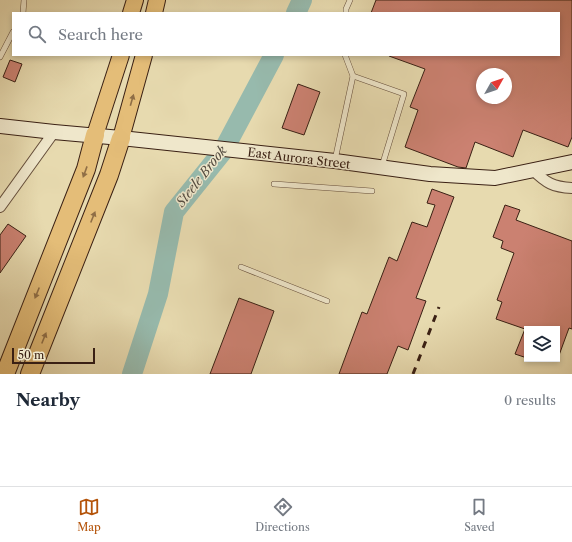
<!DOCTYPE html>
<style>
body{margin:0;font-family:"Libre Caslon Text",serif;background:#f2f2f3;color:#1f2937}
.controls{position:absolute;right:12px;bottom:12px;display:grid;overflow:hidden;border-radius:0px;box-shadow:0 2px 6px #0003}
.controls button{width:36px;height:36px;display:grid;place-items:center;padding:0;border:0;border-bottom:1px solid #e0e1e3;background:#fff;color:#1f2937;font:20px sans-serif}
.compass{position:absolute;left:476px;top:68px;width:36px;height:36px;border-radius:50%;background:#fff;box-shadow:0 2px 6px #0003;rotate:50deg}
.scale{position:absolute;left:12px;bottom:10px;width:83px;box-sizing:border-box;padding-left:4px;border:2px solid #3a2014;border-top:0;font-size:11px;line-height:14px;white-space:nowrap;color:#3a2014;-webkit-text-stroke:3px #efe7cb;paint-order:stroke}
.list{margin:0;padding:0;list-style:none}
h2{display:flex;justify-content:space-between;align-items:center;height:52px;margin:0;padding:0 16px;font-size:17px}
h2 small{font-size:13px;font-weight:400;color:#747a83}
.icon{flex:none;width:22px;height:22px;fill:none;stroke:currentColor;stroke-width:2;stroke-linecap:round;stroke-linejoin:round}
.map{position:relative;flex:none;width:572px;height:374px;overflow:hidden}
.search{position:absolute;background:#fff;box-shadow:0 2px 6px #0003;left:12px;right:12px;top:12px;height:44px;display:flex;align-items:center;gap:10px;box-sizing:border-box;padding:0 14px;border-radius:0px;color:#747a83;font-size:15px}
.sheet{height:112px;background:#fff}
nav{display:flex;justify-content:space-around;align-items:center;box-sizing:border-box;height:56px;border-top:1px solid #e0e1e3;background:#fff;font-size:11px;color:#747a83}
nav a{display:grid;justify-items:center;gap:2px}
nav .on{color:#b45309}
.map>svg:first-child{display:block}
</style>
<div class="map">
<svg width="572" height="374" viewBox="0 0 572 374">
<rect width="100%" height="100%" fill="#e7daaf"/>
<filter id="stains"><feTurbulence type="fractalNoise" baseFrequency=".005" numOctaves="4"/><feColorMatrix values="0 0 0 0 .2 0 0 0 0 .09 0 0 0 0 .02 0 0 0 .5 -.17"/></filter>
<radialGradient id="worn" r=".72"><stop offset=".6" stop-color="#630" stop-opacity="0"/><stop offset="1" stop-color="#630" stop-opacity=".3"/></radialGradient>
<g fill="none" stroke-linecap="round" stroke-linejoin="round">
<!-- river -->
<g stroke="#97baad" stroke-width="20">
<path d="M296 13 302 0"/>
<path d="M132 374 158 294 174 212 223 151 274 55"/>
</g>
</g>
<!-- building -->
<g fill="#cb8171" stroke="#3a2014" fill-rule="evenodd">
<path d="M376 0H572V137L568 147 523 130 513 157 475 142 466 168 458 167 405 147 418 110 410 107 425 69 389 56V55H559V13H371ZM482 74H506V98H482Z"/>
<path d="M10 60 22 64 15 82 3 77Z"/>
<path d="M298 84 320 92 304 135 282 128Z"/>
<path d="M432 189 454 197 416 298 426 301 408 350 398 346 387 374H339L362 312 367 314 389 257 397 261 412 222 427 227 435 205 427 203Z"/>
<path d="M505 205 520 210 516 220 572 241V329L569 328 558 358H557V329H527V358L515 354 525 329 496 319 502 302 497 300 514 253 501 248 503 241 493 237Z"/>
<path d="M8 224 26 236 0 273V235Z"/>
<path d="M239 298 274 311 251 374H210Z"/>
</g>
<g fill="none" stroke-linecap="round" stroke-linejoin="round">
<defs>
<g id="service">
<path d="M23 13 24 0"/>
<path d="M346 13V9L350 0"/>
<path d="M345 55 353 76"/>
<path d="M0 57 13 32"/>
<path d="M335 160 353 76 404 94 382 166"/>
<path d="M274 184 372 191"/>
<path d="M241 267 327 301"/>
</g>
<g id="minor">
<path d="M533 170C546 183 553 187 572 188"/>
<path d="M0 207 54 132"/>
</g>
<path id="secondary" d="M0 126 54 132 121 138 252 152 335 161 430 174 495 178 572 162"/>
<g id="primary">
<path d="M131 13 135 0"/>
<path d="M154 13 157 0"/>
<path d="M95 135 121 55"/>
<path d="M121 138 144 55"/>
</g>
<g id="motorway">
<path d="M5 374 86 169 95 135"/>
<path d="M30 374 109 175 121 138"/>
</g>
</defs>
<!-- service casing -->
<use href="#service" stroke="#654e3b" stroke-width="6"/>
<!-- minor casing -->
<use href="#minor" stroke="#654e3b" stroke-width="12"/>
<!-- secondary casing -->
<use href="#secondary" stroke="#3a2014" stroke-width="16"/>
<!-- primary casing -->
<use href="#primary" stroke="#3a2014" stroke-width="18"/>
<!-- motorway casing -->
<use href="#motorway" stroke="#3a2014" stroke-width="20"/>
<!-- service -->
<use href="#service" stroke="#efe7cb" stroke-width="5"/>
<!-- minor -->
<use href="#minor" stroke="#efe7cb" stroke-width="10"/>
<!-- secondary -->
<use href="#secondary" stroke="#efe7cb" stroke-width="14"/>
<!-- primary -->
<use href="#primary" stroke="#e4bd78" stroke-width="16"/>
<!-- motorway -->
<use href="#motorway" stroke="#e4bd78" stroke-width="18"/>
<!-- rail -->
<path stroke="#3a2014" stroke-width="3" stroke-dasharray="7 7" stroke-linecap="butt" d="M413 374 439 307"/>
</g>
<!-- one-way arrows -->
<defs><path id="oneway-solid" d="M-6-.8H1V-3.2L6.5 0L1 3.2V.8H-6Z"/></defs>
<g fill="#8f6e46">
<use href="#oneway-solid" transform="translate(132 100) rotate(-74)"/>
<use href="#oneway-solid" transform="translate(85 172) rotate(110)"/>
<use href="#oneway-solid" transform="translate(93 217) rotate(-68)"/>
<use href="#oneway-solid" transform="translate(37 293) rotate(112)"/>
<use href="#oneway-solid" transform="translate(44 338) rotate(-68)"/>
</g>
<g text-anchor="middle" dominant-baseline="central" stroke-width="3" stroke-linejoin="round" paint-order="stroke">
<!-- street labels -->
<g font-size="12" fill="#3a2014" stroke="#efe7cb">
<text transform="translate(299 158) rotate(7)">East Aurora Street</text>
</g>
<!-- water labels -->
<g font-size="13" font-style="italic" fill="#564e42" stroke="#efe7cb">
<text transform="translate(201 176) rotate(-52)">Steele Brook</text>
</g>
</g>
<rect width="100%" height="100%" filter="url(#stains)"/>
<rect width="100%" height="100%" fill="url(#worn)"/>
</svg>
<div class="controls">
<button><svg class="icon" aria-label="layers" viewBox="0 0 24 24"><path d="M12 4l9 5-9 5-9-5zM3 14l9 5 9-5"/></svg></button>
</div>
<svg class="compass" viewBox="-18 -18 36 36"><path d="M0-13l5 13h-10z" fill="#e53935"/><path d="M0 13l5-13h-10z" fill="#747a83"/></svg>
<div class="scale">50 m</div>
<div class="search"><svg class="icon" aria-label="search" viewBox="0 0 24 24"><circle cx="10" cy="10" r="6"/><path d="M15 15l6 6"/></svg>Search here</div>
</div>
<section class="sheet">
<h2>Nearby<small>0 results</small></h2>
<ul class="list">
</ul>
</section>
<nav>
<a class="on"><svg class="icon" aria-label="map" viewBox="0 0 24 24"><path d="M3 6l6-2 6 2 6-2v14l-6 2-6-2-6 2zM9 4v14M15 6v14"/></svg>Map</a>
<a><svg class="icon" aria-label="directions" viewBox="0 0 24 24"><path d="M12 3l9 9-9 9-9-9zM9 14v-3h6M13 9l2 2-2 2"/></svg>Directions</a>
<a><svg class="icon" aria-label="saved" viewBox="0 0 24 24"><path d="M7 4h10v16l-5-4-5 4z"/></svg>Saved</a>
</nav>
